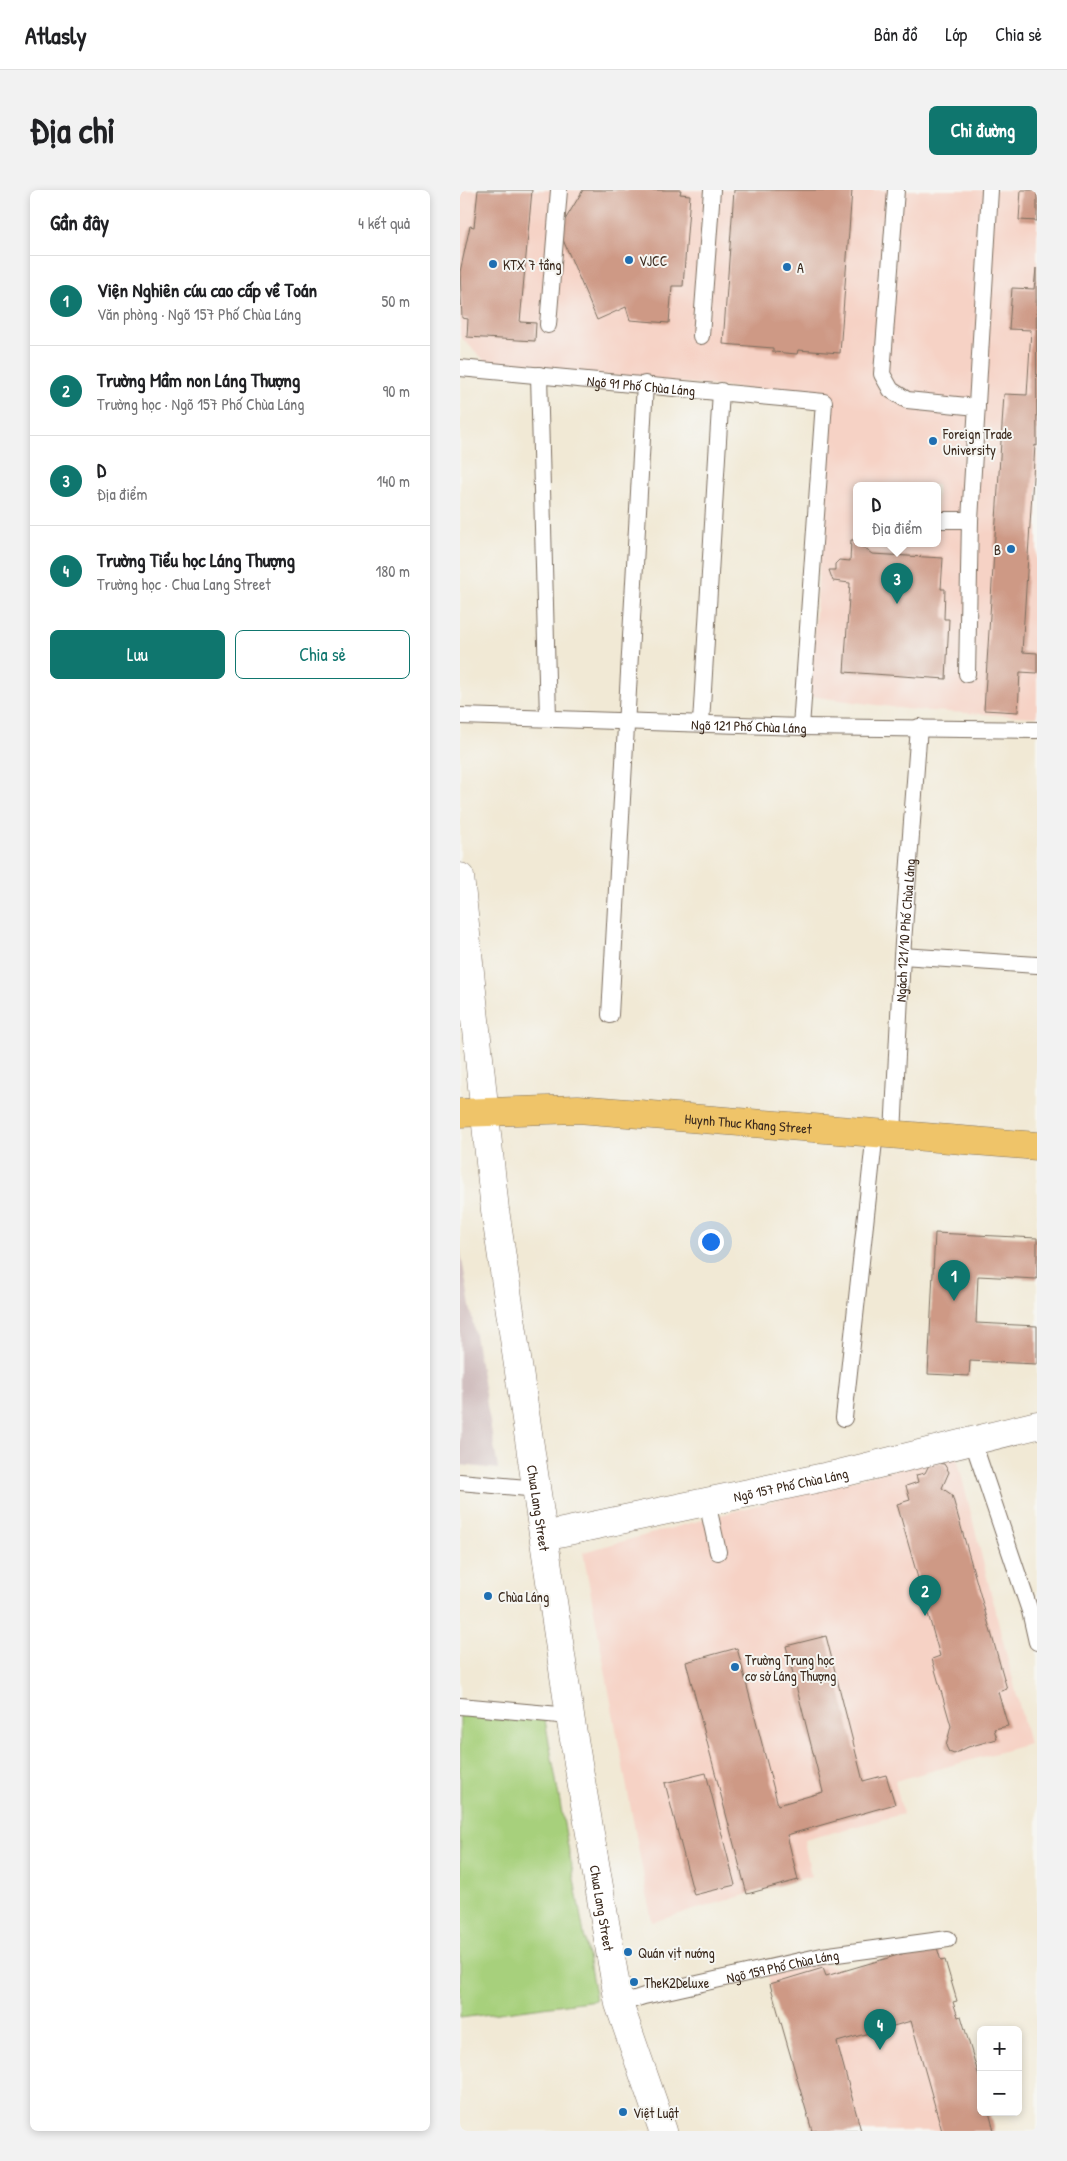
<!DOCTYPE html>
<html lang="vi">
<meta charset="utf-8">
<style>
body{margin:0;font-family:"Patrick Hand",sans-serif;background:#f2f2f2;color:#202124}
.controls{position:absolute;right:15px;bottom:15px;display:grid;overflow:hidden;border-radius:8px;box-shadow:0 2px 8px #0003}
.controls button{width:45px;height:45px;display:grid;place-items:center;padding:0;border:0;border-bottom:1px solid #e0e0e0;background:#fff;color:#202124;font:25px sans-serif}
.you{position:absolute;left:250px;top:1051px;width:18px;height:18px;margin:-12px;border:4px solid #fff;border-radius:50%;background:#1a73e8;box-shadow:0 0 0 8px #1a73e833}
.badge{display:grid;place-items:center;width:32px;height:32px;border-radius:50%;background:#0f766e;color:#fff;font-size:16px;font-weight:700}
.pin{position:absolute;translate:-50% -41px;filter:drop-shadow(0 1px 2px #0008)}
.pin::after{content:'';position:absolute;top:26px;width:18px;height:15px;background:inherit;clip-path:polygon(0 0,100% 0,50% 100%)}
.popup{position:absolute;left:393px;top:292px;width:88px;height:65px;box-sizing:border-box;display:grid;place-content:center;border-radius:8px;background:#fff;filter:drop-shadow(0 1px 4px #0005);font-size:16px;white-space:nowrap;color:#757577}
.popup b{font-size:19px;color:#202124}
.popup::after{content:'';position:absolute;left:50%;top:100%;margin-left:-10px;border:10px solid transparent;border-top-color:#fff}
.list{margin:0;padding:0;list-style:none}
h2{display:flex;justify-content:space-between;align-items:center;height:65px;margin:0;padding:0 20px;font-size:21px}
h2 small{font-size:16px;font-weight:400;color:#757577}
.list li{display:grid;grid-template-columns:32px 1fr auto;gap:15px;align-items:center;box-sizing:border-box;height:90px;padding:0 20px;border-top:1px solid #e0e0e0}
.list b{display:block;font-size:19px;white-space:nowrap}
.list p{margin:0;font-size:16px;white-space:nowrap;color:#757577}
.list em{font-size:16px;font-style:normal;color:#757577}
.actions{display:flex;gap:10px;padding:15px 20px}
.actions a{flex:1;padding:11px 0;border:1px solid #0f766e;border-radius:8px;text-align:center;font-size:18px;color:#0f766e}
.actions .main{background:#0f766e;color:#fff}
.map{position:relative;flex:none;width:577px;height:1941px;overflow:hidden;border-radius:8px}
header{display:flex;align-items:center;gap:30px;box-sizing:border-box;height:70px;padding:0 25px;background:#fff;border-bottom:1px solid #e0e0e0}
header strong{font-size:24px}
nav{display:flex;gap:28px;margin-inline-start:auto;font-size:18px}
.intro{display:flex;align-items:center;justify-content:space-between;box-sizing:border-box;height:120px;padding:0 30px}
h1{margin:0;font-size:35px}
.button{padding:12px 22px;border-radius:8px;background:#0f766e;color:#fff;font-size:18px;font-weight:700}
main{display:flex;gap:30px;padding:0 30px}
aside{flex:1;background:#fff;border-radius:8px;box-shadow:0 2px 8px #0003}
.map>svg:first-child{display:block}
</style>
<header>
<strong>Atlasly</strong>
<nav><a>Bản đồ</a><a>Lớp</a><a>Chia sẻ</a></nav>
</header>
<div class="intro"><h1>Địa chỉ</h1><a class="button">Chỉ đường</a></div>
<main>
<aside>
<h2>Gần đây<small>4 kết quả</small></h2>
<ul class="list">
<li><span class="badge">1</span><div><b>Viện Nghiên cứu cao cấp về Toán</b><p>Văn phòng · Ngõ 157 Phố Chùa Láng</p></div><em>50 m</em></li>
<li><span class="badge">2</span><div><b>Trường Mầm non Láng Thượng</b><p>Trường học · Ngõ 157 Phố Chùa Láng</p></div><em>90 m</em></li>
<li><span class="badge">3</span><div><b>D</b><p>Địa điểm</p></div><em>140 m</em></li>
<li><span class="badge">4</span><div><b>Trường Tiểu học Láng Thượng</b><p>Trường học · Chua Lang Street</p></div><em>180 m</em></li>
</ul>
<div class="actions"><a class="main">Lưu</a><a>Chia sẻ</a></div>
</aside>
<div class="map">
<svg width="577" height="1941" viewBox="0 0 577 1941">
<rect width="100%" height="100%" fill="#f6f6f2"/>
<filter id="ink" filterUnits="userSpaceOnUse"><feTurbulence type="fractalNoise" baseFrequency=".02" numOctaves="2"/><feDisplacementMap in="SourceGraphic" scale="10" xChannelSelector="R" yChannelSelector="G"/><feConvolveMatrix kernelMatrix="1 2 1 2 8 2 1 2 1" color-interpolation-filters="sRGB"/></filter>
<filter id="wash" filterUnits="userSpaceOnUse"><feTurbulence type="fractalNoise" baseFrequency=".0096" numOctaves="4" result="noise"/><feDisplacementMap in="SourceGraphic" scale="20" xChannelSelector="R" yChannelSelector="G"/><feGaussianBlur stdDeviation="1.12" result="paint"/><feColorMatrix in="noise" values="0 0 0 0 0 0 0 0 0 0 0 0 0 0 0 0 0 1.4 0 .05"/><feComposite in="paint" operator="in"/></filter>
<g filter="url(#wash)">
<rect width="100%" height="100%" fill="#f1e9d5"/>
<!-- built -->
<g fill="#f6d2c5" fill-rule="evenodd">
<path d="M0 0H577V527L454 520 350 506 371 207 28 174 0 146ZM397 295H477V353H397Z"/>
<path d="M496 1264 569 1554 435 1591 443 1624 344 1650 351 1686 192 1732 123 1362 361 1298Z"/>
<path d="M476 1754 485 1770 521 1893V1922H529L534 1941H352L307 1783 355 1772 386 1780Z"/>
</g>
<!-- industrial -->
<path fill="#d1bfbf" d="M0 1058 38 1279 0 1275Z"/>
<!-- green -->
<path fill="#a7d07c" stroke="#717d4d" d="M0 1523 85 1530 136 1810 0 1828Z"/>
<g id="blocks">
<!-- building -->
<g fill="#ce9985">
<path d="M18 0H72L60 132 76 133 75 151 7 147 8 129 2 128 0 82 10 36 14 37Z"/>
<path d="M123 0H221L220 4 230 5 223 96H212L209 133 170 130 166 117 137 130 101 45 102 35Z"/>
<path d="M274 0H392L380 163 338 160 337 164 313 162V158L263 154Z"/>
<path d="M561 0H577V31L559 30Z"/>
<path d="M576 78 577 256 575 255 562 462 577 463V483L560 482 558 522 524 520 544 204 567 205 571 140 549 139 552 98 574 99Z"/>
<path d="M391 350H397L400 355 412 364 483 368 481 399H485L484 429H489L486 489 384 482 390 393 373 391 369 380H375V374L379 370 390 371Z"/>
<path d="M475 1043 577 1048V1089L518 1086 516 1133 577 1136V1174L510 1171 509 1186 468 1184Z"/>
<path d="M476 1273 484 1274 489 1282 482 1298 492 1305 547 1499 538 1502 548 1536 534 1539 537 1549 508 1557 494 1564 489 1562 486 1556 491 1536 472 1469 480 1466 437 1314 450 1310 446 1296 458 1292 456 1285 465 1283 469 1275Z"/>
<path d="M366 1446 403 1591 426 1585 435 1614 327 1645 338 1690 287 1704 226 1472 277 1458 318 1615 363 1602 326 1456Z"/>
<path d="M246 1583 275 1695 234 1705 205 1593Z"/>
<path d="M476 1754 481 1771 485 1770 497 1811 493 1812 498 1827 501 1826 521 1893V1922H529L534 1941H482L451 1831 377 1852 401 1941H352L310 1794 363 1778 366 1786Z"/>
</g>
</g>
</g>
<g filter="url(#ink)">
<use href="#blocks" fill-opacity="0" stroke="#7b6d5e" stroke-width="1"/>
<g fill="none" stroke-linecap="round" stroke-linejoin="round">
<defs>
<g id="service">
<path d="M436 0 422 184 431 200 447 210 517 217"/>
<path d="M88 135 99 0"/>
<path d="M241 146 252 0"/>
<path id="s1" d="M0 178 364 212 341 537"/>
<path d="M79 185 88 528"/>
<path d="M477 330H510"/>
<path d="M507 484 510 330 530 0"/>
<path id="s2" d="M0 526 341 537 577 540"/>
<path d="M241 533 261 201"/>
<path d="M442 766 577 775"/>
<path d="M150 825 185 194"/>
<path id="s3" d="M433 944 442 766 459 537"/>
<path d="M384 1228 415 942"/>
<path d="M513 1252 570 1421 577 1452"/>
<path d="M0 1292 78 1299"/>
<path d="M247 1312 258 1362"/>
<path d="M0 1516 110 1526"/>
<path id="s4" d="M159 1814 184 1806 362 1766 488 1749"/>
</g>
<g id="minor">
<path id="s5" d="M84 1346 374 1285 577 1235"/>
</g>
<g id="tertiary">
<path id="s6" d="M0 687 35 1020 110 1526 159 1814 203 1941"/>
</g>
<g id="primary">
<path id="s7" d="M0 923 118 919 577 956"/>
</g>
</defs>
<!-- service casing -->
<use href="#service" stroke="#7b6d5e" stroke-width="18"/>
<!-- minor casing -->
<use href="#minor" stroke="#7b6d5e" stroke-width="29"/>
<!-- tertiary casing -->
<use href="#tertiary" stroke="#7b6d5e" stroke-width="29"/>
<!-- primary casing -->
<use href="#primary" stroke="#7b6d5e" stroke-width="29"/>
<!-- service -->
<use href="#service" stroke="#fff" stroke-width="16"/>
<!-- minor -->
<use href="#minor" stroke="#fff" stroke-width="28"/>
<!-- tertiary -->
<use href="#tertiary" stroke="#fff" stroke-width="28"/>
<!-- primary -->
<use href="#primary" stroke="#efc469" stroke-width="28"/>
</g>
</g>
<!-- markers -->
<g fill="#1f6fb2" stroke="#f6f6f2" stroke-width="2">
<circle cx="169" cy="70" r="5"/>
<circle cx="33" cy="74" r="5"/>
<circle cx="327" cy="77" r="5"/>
<circle cx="473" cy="251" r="5"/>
<circle cx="551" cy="359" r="5"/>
<circle cx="28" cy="1406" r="5"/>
<circle cx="275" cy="1477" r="5"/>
<circle cx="168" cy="1762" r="5"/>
<circle cx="174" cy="1792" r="5"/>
<circle cx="163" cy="1922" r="5"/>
</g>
<g text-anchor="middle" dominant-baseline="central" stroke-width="4" stroke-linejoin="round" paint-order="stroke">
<!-- poi labels -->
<g font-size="14" fill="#3b2a1e" stroke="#f6f6f2" text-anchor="start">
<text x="179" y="70">VJCC</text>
<text x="43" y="74">KTX 7 tầng</text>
<text x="337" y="77">A</text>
<text x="483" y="243">Foreign Trade<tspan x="483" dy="16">University</tspan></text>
<text x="541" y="359" text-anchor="end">B</text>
<text x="38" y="1406">Chùa Láng</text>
<text x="285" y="1469">Trường Trung học<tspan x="285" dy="16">cơ sở Láng Thượng</tspan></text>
<text x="178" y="1762">Quán vịt nướng</text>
<text x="184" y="1792">TheK2Deluxe</text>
<text x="173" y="1922">Việt Luật</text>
</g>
<!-- street labels -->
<g font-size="14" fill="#3b2a1e" stroke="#f6f6f2">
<text stroke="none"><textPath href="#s1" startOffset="182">Ngõ 91 Phố Chùa Láng</textPath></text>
<text stroke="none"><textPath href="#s2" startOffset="289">Ngõ 121 Phố Chùa Láng</textPath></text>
<text stroke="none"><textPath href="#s3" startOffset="204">Ngách 121/10 Phố Chùa Láng</textPath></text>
<text stroke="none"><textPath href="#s7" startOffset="289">Huynh Thuc Khang Street</textPath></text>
<text stroke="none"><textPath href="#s5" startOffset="252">Ngõ 157 Phố Chùa Láng</textPath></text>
<text stroke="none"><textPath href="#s6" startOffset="636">Chua Lang Street</textPath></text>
<text stroke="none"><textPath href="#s6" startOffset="1041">Chua Lang Street</textPath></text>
<text stroke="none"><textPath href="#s4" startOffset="168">Ngõ 159 Phố Chùa Láng</textPath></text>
</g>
</g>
</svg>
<div class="controls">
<button>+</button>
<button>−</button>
</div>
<div class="you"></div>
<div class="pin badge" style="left:494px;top:1111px">1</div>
<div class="pin badge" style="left:465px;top:1426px">2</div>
<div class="pin badge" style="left:437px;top:414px">3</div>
<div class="popup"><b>D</b>Địa điểm</div>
<div class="pin badge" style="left:420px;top:1860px">4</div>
</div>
</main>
